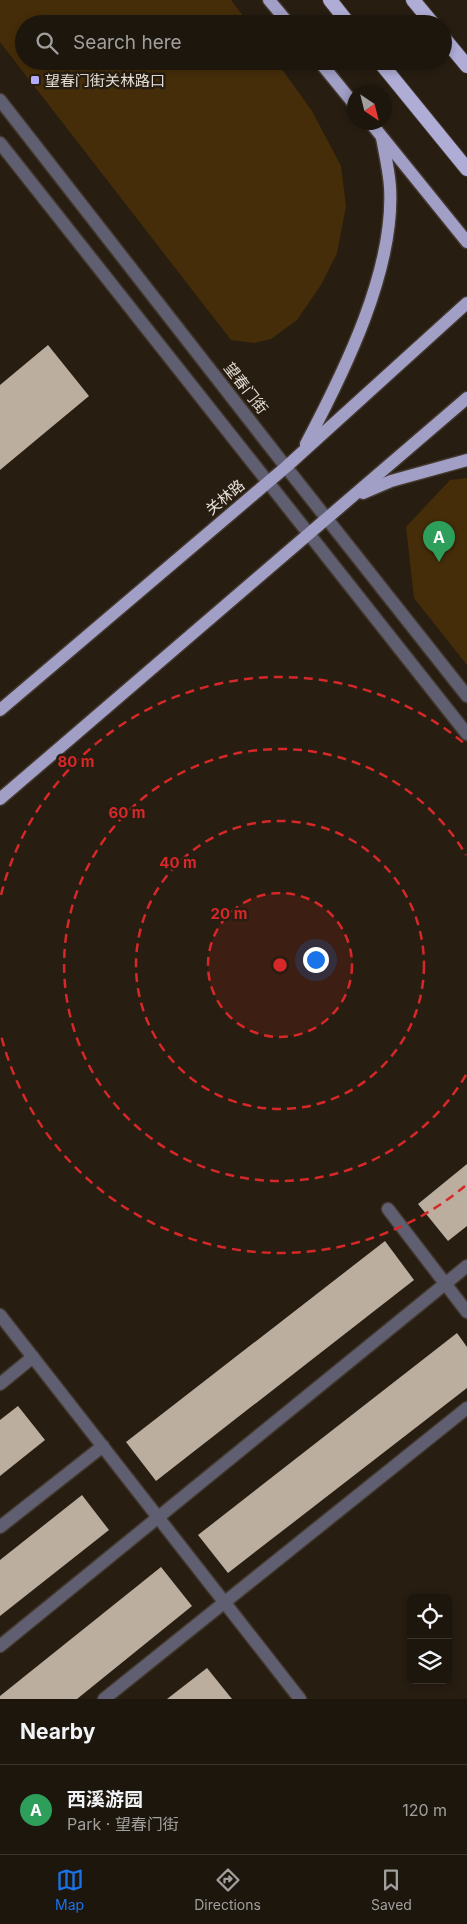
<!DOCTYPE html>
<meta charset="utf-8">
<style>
body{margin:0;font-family:Inter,"Noto Sans SC",sans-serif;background:#2a231b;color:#f1f3f6}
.controls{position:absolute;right:15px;bottom:15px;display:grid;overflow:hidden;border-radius:8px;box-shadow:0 2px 8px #0003}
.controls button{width:45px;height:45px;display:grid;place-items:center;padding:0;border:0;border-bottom:1px solid #3b352e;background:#1d160d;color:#f1f3f6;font:25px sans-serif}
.compass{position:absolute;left:347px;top:85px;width:45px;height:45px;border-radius:50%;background:#1d160d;box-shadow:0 2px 8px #0003;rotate:145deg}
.you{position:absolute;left:315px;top:959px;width:18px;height:18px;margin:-12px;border:4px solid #fff;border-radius:50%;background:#1a73e8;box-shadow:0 0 0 8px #1a73e833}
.badge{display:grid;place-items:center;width:32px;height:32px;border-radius:50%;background:#1a73e8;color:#fff;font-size:16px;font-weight:700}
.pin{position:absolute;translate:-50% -41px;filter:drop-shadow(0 1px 2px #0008)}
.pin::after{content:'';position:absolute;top:26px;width:18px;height:15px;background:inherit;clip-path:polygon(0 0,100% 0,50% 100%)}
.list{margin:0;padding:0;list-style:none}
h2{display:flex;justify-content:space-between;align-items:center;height:65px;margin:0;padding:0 20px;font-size:21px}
h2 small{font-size:16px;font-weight:400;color:#a09f9d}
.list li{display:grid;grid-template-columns:32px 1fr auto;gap:15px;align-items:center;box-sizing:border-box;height:90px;padding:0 20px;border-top:1px solid #3b352e}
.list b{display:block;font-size:19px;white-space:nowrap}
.list p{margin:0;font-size:16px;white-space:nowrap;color:#a09f9d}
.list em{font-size:16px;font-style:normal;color:#a09f9d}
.icon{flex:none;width:28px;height:28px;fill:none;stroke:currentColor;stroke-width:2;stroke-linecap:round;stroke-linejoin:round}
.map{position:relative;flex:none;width:467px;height:1699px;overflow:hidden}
.search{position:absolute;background:#1d160d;box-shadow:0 2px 8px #0003;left:15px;right:15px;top:15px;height:55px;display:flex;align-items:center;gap:12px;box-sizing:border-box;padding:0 18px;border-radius:28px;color:#a09f9d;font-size:19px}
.sheet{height:155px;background:#1d160d}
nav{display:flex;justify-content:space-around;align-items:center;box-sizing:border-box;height:70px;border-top:1px solid #3b352e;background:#1d160d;font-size:14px;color:#a09f9d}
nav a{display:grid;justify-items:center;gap:2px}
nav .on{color:#1a73e8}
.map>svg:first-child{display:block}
</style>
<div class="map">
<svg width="467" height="1699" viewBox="0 0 467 1699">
<rect width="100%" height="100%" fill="#271d11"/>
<!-- green -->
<g fill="#452d09">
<path d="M0 0H231L249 24H24V61H276L312 111 341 166 346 206 337 253 321 285 297 320 271 339 254 343 231 340 0 42Z"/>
<path d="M467 478V665L414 598 406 527 450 480Z"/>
</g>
<!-- building -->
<g fill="#bbae9f">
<path d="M48 345 89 396 0 470V385Z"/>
<path d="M467 1164V1226L448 1241 418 1204Z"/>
<path d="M385 1241 414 1280 156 1481 126 1442Z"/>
<path d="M457 1333 467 1347V1388L228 1573 198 1535Z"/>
<path d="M18 1406 45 1440 0 1476V1420Z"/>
<path d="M82 1495 109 1530 0 1616V1560Z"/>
<path d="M161 1567 192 1606 77 1699H0V1696Z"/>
<path d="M207 1668 232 1699H167Z"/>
</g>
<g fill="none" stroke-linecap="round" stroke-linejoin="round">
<defs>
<g id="service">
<path d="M388 1209 467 1312"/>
<path d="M0 1315 300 1699"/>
<path d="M0 1384 33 1357"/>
<path d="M0 1527 103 1446"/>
<path d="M0 1646 467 1266"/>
<path d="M104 1699 467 1408"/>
</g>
<g id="tertiary">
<path d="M0 100 286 467 467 696"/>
<path d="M0 143 467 734"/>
</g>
<g id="primary">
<path d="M269 0 289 24"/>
<path d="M319 61 354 104"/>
<path d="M370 122 467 242"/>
<path d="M306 444C344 372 395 270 390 187 389 171 385 154 382 138"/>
<path d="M363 493 391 481 467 460"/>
<path d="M0 710 286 467 467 303"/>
<path d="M0 799 467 398"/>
</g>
<g id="trunk">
<path d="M330 0 349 24"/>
<path d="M413 0 433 24"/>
<path d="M443 37 467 66"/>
<path d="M379 61 467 169"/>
</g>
</defs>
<!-- service casing -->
<use href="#service" stroke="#42382d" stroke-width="15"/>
<!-- tertiary casing -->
<use href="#tertiary" stroke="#42382d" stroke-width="15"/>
<!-- primary casing -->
<use href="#primary" stroke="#42382d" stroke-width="15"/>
<!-- trunk casing -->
<use href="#trunk" stroke="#42382d" stroke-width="16"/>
<!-- service -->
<use href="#service" stroke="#605f72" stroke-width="12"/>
<!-- tertiary -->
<use href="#tertiary" stroke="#605f72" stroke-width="12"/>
<!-- primary -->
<use href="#primary" stroke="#a29fc6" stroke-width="12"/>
<!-- trunk -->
<use href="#trunk" stroke="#afacd6" stroke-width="14"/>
</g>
<!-- distance rings -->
<circle cx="280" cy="965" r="72" fill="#d62828" fill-opacity=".12"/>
<g fill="none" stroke="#d62828" stroke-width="2.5" stroke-dasharray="9 6">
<circle cx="280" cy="965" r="72"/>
<circle cx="280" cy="965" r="144"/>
<path d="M466 1075A216 216 0 1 1 466 855"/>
<path d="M465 1186A288 288 0 0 1 1 1035M1 895A288 288 0 0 1 465 744"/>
</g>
<!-- markers -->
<rect fill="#b4acf9" stroke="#271d11" stroke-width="2" x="30" y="75" width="10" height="10" rx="2.5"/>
<g text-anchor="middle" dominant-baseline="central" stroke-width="5" stroke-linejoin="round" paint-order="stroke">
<!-- poi labels -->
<g font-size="15" fill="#e6dfd7" stroke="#271d11" text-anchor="start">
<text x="45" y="80">望春门街关林路口</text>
</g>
<!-- street labels -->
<g font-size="15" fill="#e6dfd7" stroke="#271d11">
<text transform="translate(246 388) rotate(52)">望春门街</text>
<text transform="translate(225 497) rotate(-40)">关林路</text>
</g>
</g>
<circle cx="280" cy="965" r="8" fill="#d62828" stroke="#271d11" stroke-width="2.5"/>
<g font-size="15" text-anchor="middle" font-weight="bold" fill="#d62828" stroke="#271d11" stroke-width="5" stroke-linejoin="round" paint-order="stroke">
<text x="76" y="767">80 m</text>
<text x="127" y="818">60 m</text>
<text x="178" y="868">40 m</text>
<text x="229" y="919">20 m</text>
</g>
</svg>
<div class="controls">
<button><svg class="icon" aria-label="locate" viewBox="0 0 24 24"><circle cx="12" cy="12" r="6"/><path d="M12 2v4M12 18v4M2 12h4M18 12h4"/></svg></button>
<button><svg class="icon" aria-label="layers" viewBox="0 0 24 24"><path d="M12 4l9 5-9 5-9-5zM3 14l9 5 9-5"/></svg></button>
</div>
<svg class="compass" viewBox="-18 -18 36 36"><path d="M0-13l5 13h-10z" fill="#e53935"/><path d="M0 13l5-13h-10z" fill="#a09f9d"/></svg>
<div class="you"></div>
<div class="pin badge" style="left:439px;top:562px;background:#2e9e5b">A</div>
<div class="search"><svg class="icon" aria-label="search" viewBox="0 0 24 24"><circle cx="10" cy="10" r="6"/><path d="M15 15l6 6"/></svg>Search here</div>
</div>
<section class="sheet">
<h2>Nearby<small></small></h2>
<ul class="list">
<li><span class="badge" style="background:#2e9e5b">A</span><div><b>西溪游园</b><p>Park · 望春门街</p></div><em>120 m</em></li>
</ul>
</section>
<nav>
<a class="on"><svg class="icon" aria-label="map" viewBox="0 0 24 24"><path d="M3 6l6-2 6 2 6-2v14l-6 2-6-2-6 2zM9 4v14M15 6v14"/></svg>Map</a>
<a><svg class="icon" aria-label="directions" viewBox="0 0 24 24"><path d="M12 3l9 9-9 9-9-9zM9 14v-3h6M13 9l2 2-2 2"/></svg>Directions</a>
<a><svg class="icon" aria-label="saved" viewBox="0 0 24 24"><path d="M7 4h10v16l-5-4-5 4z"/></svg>Saved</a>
</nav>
